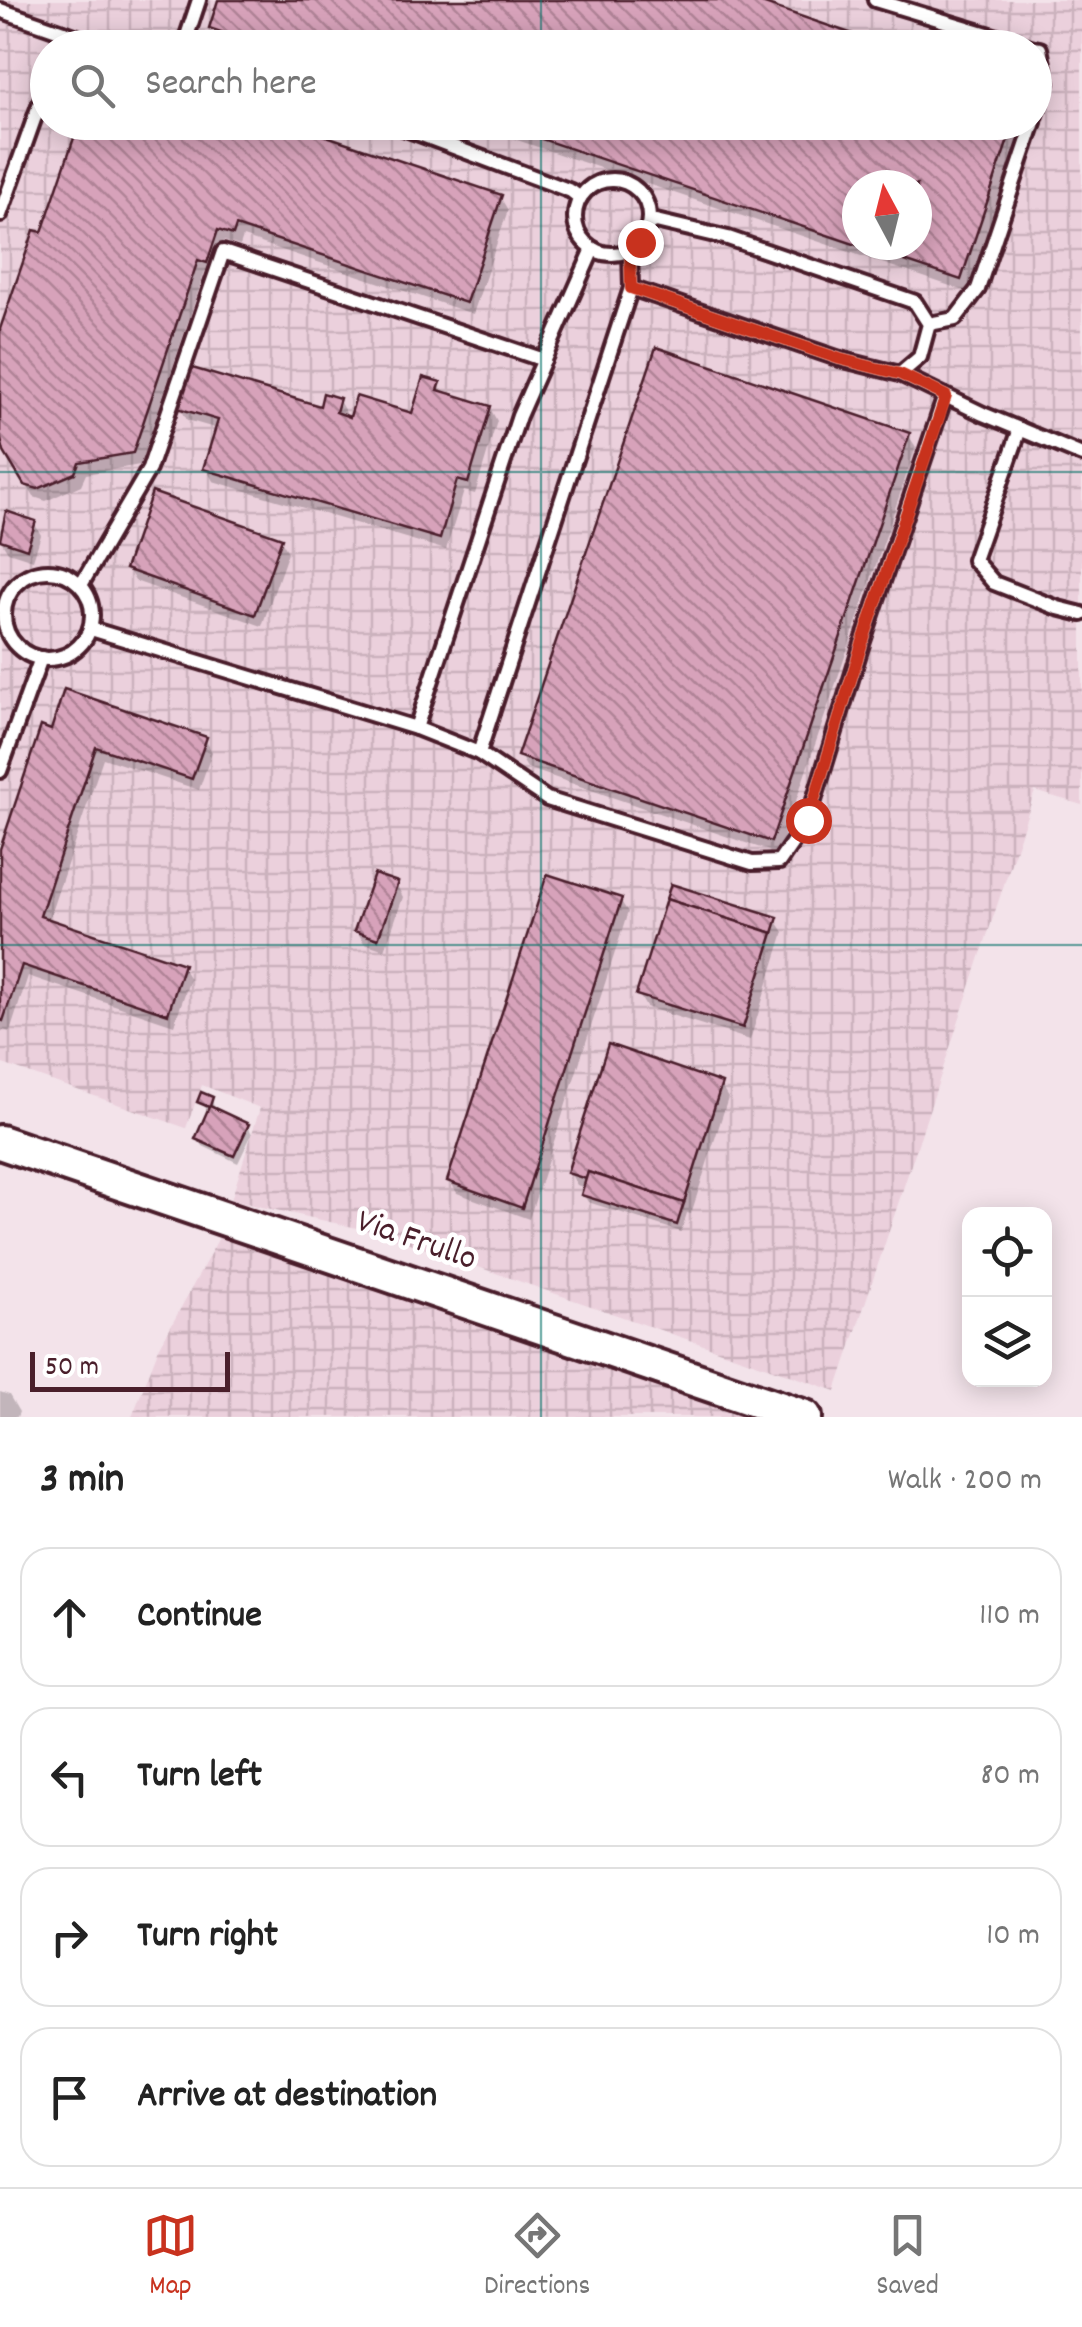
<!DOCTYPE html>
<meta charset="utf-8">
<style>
body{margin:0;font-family:Dekko,sans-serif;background:#f6f6f6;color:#222}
.controls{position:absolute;right:30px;bottom:30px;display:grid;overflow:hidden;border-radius:20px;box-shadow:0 5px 25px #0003}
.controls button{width:90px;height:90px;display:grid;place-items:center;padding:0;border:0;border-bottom:2px solid #e0e0e0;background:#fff;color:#222;font:50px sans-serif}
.compass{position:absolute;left:842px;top:170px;width:90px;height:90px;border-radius:50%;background:#fff;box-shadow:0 5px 25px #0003;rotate:353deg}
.scale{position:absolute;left:30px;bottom:25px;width:200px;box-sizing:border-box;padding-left:10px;border:5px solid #4a1f2b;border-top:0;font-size:28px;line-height:35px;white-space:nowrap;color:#4a1f2b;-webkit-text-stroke:8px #fff;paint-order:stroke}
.stop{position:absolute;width:30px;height:30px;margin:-22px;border:8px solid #c8321e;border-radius:50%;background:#fff}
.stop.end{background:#c8321e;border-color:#fff;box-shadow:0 2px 10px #0008}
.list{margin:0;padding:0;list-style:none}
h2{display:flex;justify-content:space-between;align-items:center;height:130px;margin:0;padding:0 40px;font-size:42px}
h2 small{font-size:32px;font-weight:400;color:#767676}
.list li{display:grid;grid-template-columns:65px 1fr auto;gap:30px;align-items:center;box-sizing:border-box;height:140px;margin:0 20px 20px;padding:0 20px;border:2px solid #e0e0e0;border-radius:30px}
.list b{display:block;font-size:38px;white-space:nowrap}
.list em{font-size:32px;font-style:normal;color:#767676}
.icon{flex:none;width:55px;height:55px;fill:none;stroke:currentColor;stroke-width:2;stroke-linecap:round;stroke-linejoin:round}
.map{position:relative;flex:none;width:1082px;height:1417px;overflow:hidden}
.search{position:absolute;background:#fff;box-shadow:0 5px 25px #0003;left:30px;right:30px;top:30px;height:110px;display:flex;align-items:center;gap:25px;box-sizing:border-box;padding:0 35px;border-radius:55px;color:#767676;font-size:38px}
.sheet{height:770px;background:#fff}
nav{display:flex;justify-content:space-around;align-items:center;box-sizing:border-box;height:140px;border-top:2px solid #e0e0e0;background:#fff;font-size:28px;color:#767676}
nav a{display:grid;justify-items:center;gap:5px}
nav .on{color:#c8321e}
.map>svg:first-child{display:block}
</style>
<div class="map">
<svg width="1082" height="1417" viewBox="0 0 1082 1417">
<defs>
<pattern id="industrial-grid" width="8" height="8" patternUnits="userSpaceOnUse" patternTransform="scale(2.5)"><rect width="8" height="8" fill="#ebd0dc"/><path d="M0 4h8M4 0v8" fill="none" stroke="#cbb2bd"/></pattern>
<pattern id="building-back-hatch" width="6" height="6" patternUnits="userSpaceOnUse" patternTransform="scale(2.5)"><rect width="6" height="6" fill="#d7a2ba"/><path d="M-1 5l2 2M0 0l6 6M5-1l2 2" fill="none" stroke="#b08397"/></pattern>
</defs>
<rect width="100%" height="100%" fill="#f3e3ea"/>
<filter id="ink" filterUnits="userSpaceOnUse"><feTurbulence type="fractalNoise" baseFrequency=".01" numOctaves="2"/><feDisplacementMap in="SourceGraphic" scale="20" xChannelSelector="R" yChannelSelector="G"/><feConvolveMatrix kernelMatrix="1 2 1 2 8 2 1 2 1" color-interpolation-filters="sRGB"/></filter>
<g filter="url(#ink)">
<!-- industrial -->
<g fill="url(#industrial-grid)" fill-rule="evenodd">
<path d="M0 0H1082V805L1035 791 836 1391 380 1233 231 1200 260 1108 202 1085 186 1128 0 1063ZM48 48H1034V122H48ZM857 185H917V245H857Z"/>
<path d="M222 1232 783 1417H132L158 1350Z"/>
</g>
<!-- shadow -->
<g fill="#0003" fill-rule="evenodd">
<path d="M221 0H745L886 48H241L219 40 212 28Z"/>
<path d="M58 122H277L500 197 508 210 473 314 243 237 240 246 224 241 213 274 205 271 140 465 86 474 81 485 46 501 34 497 6 451 0 430V337L44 236 77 135 62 130Z"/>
<path d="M464 122H1024L968 292ZM857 185H917V245H857Z"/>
<path d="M439 384 445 395 490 408 497 421 475 494 464 491 446 550 213 481 206 468 218 429 187 420 180 407 321 410 339 401 346 413 345 418 414 416Z"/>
<path d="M908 435 916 447 778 854 527 768 520 756Z"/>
<path d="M34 523 41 535 33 560 8 552 0 539Z"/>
<path d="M281 540 288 552 262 626 135 581 128 569Z"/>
<path d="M52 733 205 739 212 752 199 790 103 758 48 921 182 966 190 979 174 1025 28 976 10 1032 0 1029V857Z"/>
<path d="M396 884 403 897 385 950 364 943 357 931Z"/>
<path d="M620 900 628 912 529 1219 457 1193 450 1181Z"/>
<path d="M776 920 784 932 750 1040 646 1007 639 995Z"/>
<path d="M720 1085 728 1098 691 1214 687 1213 681 1232 588 1202 583 1194 585 1188 577 1185 570 1173Z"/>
<path d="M212 1099 215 1111 248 1126 252 1134 238 1163 203 1146 198 1138 210 1112 200 1102Z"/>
<path d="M0 1392 9 1395 19 1412 17 1417H0Z"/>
</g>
<!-- building -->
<g fill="url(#building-back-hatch)" stroke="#4a1f2b" stroke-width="2.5" fill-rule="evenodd">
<path d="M218 0H753L894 48H268L209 28Z"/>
<path d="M68 122H285L502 195 466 303 236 226 233 235 218 230 207 263 198 260 133 453 79 462 75 473 38 489 24 485 4 452 0 435V329L34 230 42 232 78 126Z"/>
<path d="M491 122H1014L961 280ZM857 185H917V245H857Z"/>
<path d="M656 347 910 433 771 842 517 756Z"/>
<path d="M189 367 320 406 323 393 340 398 336 412 350 417 356 396 412 413 423 377 441 382 438 390 491 406 468 483 457 480 440 539 203 469 218 420 177 408Z"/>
<path d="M152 492 282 538 255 615 125 569Z"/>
<path d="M6 511 36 521 27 549 0 540Z"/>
<path d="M64 689 207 737 192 779 96 747 40 916 184 964 168 1014 22 965 3 1021 0 1020V849L41 726 51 730Z"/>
<path d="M374 874 398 882 378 939 354 931Z"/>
<path d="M547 874 622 898 522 1208 447 1181Z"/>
<path d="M671 884 778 917 773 933 666 899Z"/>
<path d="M666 899 773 933 743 1028 636 995Z"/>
<path d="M608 1044 722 1083 684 1203 588 1172 586 1179 567 1173Z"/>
<path d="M201 1092 213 1097 210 1106 249 1124 234 1156 195 1139 209 1107 197 1102Z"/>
<path d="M588 1172 684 1203 677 1225 581 1195Z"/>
</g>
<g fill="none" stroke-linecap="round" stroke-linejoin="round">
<defs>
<g id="service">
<path d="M875 0 1034 48"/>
<path d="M0 10 109 48"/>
<path d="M59 48 64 32"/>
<path d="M183 48 199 0"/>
<path d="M1034 48 1040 49 1047 83 1034 121"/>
<path d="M387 122 571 191 580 198"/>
<circle cx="612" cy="217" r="37"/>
<path d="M0 215 48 80"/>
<path d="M630 250 631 288"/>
<path d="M929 324 955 319 978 289 1034 122"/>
<path d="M900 374 983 414 1082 455"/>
<path d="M1020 429 974 560 994 583 1058 608 1082 614"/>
<circle cx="48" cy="615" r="44"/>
<path d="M81 585 149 469 223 252 544 360"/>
<path d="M91 629 416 728 519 416 593 249"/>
<path d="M416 728 479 753 631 288 840 359 900 374 920 357 929 324 915 302 728 238 656 221 649 223"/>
<path d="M479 753 547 799 752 863 779 862 808 820 860 650 945 396"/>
<path d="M0 771 41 658"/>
</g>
<path id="tertiary" d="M0 1142 805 1417"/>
</defs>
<!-- service casing -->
<use href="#service" stroke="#4a1f2b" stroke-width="20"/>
<!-- tertiary casing -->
<use href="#tertiary" stroke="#4a1f2b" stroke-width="40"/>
<!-- service -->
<use href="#service" stroke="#fff" stroke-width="12"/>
<!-- tertiary -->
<use href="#tertiary" stroke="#fff" stroke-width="32"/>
</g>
</g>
<g fill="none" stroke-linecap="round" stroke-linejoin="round" filter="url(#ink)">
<!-- route -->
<path stroke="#c8321e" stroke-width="12" d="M640 242 630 250 631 288 840 359 900 374 946 396 860 650 808 820"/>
</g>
<!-- grid -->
<path fill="none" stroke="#0f766e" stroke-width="2.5" stroke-opacity="0.55" d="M541 0V48M541 122V1417M0 472H1082M0 945H1082"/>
<g text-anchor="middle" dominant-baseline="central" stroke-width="9" stroke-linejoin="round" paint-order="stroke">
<!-- street labels -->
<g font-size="35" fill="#4a1f2b" stroke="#fff">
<text transform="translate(416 1242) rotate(19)">Via Frullo</text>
</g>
</g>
</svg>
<div class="controls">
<button><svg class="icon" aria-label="locate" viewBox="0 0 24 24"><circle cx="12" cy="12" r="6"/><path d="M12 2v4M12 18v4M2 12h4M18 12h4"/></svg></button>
<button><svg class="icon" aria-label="layers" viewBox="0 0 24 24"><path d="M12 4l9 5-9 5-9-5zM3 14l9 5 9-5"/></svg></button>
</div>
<svg class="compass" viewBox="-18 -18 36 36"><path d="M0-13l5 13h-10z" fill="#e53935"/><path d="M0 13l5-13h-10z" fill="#767676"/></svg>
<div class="scale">50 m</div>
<div class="stop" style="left:808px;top:820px"></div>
<div class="stop end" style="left:640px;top:242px"></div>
<div class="search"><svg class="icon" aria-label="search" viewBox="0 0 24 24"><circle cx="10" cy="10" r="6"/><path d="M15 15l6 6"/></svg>Search here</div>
</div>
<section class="sheet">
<h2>3 min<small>Walk · 200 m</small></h2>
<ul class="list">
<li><svg class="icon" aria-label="ahead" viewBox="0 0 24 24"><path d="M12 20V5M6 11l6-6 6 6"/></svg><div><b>Continue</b></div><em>110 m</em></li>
<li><svg class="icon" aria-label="left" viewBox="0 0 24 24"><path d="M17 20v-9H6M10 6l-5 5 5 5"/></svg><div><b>Turn left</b></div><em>80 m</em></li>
<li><svg class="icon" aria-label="right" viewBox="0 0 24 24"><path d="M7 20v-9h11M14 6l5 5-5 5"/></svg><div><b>Turn right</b></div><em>10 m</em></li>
<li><svg class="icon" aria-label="arrive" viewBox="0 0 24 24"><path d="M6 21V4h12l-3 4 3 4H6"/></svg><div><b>Arrive at destination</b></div></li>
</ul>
</section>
<nav>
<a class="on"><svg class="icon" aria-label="map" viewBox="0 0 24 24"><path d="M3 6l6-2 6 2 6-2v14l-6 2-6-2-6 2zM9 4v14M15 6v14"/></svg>Map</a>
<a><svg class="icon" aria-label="directions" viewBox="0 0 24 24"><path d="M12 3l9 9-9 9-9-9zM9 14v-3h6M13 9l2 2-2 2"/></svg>Directions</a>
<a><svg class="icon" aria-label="saved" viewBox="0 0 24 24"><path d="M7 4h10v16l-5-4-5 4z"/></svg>Saved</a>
</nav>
